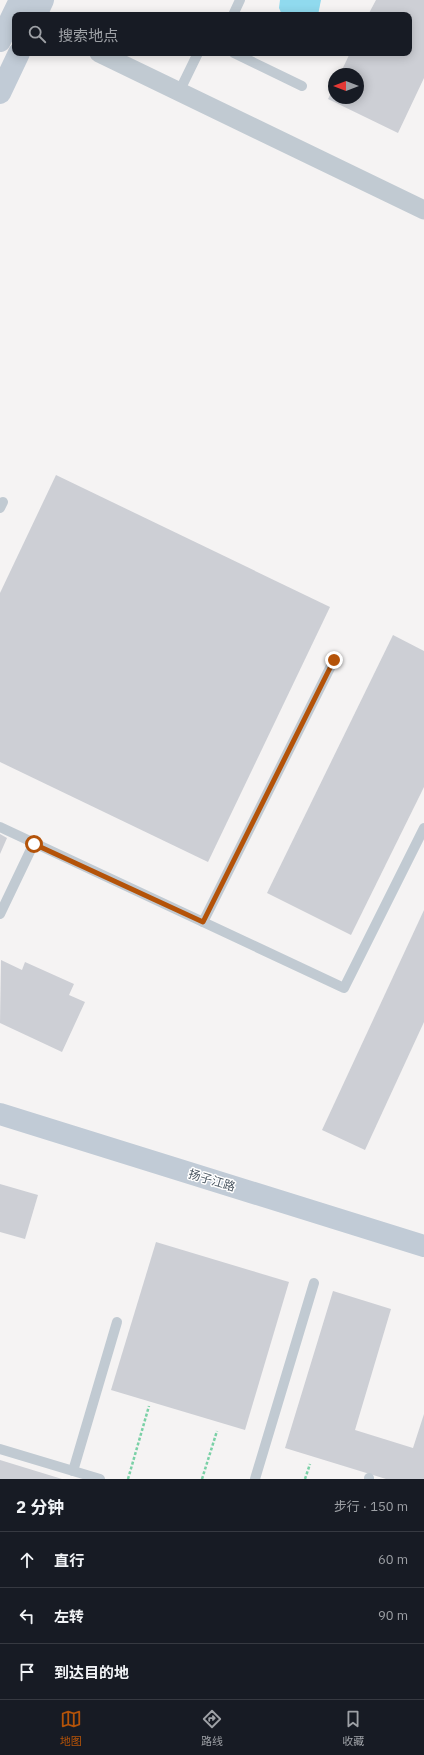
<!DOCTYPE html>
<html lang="zh">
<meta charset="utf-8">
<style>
body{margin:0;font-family:"IBM Plex Sans","Noto Sans SC",sans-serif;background:#242831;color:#f1f3f6}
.compass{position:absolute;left:328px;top:68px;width:36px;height:36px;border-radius:50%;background:#171b24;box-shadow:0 2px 10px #0003;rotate:270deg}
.stop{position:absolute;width:12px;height:12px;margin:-9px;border:3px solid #b45309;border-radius:50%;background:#fff}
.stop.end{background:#b45309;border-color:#fff;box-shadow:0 1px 4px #0008}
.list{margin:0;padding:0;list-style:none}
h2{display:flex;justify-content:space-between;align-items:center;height:52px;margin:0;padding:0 16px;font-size:17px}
h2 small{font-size:13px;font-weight:400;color:#9ea1a6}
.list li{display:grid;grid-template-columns:26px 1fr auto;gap:12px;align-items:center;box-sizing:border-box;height:56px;padding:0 16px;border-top:1px solid #363941}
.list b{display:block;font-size:15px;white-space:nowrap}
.list em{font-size:13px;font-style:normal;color:#9ea1a6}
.icon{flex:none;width:22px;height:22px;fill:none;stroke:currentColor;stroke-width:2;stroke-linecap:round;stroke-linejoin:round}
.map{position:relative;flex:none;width:424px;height:1479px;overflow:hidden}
.search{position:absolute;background:#171b24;box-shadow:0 2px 10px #0003;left:12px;right:12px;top:12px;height:44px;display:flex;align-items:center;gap:10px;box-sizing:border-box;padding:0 14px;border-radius:8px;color:#9ea1a6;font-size:15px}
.sheet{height:220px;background:#171b24}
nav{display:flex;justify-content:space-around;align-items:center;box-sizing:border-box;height:56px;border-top:1px solid #363941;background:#171b24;font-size:11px;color:#9ea1a6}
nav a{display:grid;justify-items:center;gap:2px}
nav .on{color:#b45309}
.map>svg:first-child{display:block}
</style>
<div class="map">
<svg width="424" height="1479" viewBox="0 0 424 1479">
<rect width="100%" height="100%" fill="#f5f3f3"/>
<!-- water -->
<path fill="#90daee" d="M280 0H321L318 15H282L279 8Z"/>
<!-- building -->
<g fill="#cdcfd5">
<path d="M376 0H424V78L398 133 328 99 334 87V98H358V74H340L350 53H409V15H368Z"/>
<path d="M56 475 330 607 208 862 0 762V593Z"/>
<path d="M393 635 424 651V787L351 935 267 893Z"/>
<path d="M0 834 7 838 0 854Z"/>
<path d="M424 910V1022L365 1150 322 1130Z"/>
<path d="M1 960 22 970 25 962 74 984 69 995 85 1002 62 1052 0 1023Z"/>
<path d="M0 1184 38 1195 25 1239 0 1232Z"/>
<path d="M156 1242 289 1282 245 1430 111 1390Z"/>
<path d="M333 1291 391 1309 355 1430 413 1448 424 1414V1479H386L285 1448Z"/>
<path d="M0 1460 62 1479H0Z"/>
</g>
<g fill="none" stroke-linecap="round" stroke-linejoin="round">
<!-- path -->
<g stroke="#7ad0a6" stroke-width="2.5" stroke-dasharray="3 2" stroke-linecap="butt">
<path d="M128 1479 149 1406"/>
<path d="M202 1479 217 1431"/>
<path d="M305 1479 310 1464"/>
</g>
<!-- lane -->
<g stroke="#c1cad2" stroke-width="10">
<path d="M233 15 240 0"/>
<path d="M234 53 302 86"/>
<path d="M179 92 198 53"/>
<path d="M0 508 3 502"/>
<path d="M0 827 344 988 424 828"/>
<path d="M0 914 34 843"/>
<path d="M203 922 334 660"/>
<path d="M0 1449 100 1479"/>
<path d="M73 1471 117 1322"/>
<path d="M255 1479 314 1283"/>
<path d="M369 1479V1478"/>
</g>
<!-- street -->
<path stroke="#c1cad2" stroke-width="19" d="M99 53 424 210"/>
<!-- secondary -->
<g stroke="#c1cbd6" stroke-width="22">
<path d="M36 15 43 0"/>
<path d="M0 41 20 0"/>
<path d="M0 93 19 53"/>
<path d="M0 1114 424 1246"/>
</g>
</g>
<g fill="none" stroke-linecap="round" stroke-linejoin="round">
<!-- route -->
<path stroke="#b45309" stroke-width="5" d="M34 844 203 922 334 660"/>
</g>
<g text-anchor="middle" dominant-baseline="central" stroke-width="3" stroke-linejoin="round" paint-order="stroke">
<!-- street labels -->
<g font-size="12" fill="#4a5661" stroke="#fff">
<text transform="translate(212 1180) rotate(17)">扬子江路</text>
</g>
</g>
</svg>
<svg class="compass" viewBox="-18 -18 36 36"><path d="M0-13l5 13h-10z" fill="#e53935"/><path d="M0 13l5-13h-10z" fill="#9ea1a6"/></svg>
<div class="stop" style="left:34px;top:844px"></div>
<div class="stop end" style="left:334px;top:660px"></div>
<div class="search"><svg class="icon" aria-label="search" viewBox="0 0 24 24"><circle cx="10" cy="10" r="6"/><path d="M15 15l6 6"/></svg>搜索地点</div>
</div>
<section class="sheet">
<h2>2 分钟<small>步行 · 150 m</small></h2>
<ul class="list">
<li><svg class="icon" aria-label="ahead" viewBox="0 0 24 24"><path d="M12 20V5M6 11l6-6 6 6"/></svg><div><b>直行</b></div><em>60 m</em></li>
<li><svg class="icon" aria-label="left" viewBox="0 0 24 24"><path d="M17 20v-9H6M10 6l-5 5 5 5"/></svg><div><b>左转</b></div><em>90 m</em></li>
<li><svg class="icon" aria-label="arrive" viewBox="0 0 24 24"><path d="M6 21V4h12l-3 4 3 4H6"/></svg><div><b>到达目的地</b></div></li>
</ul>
</section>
<nav>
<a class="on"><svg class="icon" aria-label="map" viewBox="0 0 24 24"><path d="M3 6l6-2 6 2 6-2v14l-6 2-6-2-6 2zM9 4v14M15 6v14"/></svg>地图</a>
<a><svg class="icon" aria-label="directions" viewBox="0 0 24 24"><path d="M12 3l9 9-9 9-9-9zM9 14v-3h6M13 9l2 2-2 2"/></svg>路线</a>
<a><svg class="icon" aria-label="saved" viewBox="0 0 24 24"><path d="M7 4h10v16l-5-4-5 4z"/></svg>收藏</a>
</nav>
